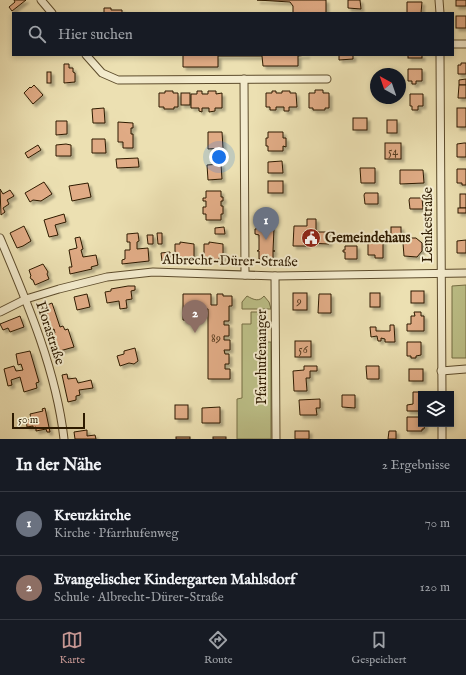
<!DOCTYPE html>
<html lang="de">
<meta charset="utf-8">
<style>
body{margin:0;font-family:"IM FELL English",serif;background:#20242c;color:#f1f3f6}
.controls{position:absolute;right:12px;bottom:12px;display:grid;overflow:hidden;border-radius:0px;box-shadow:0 2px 6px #0003}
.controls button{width:36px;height:36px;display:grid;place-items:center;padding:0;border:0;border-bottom:1px solid #363941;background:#171b24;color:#f1f3f6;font:20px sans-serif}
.compass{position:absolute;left:370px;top:68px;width:36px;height:36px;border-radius:50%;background:#171b24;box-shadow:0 2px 6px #0003;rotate:320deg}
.scale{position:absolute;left:12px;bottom:10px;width:73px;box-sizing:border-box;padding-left:4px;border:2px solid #2d1a00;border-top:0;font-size:11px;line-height:14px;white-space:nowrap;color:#2d1a00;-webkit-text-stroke:3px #f3ebcd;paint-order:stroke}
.you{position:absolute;left:219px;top:157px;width:14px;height:14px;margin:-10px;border:3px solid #fff;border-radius:50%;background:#1a73e8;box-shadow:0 0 0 6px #1a73e833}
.badge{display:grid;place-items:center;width:26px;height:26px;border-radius:50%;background:#c59692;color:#fff;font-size:13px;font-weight:700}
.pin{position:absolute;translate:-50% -33px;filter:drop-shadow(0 1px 2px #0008)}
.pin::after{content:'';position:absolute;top:21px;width:14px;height:12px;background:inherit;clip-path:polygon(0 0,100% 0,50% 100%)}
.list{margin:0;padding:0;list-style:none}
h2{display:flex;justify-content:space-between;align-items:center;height:52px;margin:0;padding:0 16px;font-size:17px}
h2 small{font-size:13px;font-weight:400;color:#9ea1a6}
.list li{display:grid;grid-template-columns:26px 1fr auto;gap:12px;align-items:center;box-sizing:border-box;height:64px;padding:0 16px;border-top:1px solid #363941}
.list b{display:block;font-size:15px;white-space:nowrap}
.list p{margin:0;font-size:13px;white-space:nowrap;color:#9ea1a6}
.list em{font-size:13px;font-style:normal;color:#9ea1a6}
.icon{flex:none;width:22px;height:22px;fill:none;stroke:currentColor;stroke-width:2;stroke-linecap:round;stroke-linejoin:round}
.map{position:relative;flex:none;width:466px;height:439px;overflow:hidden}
.search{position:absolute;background:#171b24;box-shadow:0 2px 6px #0003;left:12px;right:12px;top:12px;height:44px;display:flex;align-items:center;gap:10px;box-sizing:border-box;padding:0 14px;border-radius:0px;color:#9ea1a6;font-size:15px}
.sheet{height:180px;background:#171b24}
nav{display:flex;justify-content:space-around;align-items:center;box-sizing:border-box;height:56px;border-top:1px solid #363941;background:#171b24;font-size:11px;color:#9ea1a6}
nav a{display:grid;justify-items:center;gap:2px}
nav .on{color:#c59692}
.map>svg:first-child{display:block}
</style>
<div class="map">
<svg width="466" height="439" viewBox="0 0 466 439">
<defs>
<filter id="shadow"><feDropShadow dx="3" dy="3" stdDeviation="1" flood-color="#0004"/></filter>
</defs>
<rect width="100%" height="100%" fill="#ece0b2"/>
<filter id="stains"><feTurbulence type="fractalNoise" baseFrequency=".005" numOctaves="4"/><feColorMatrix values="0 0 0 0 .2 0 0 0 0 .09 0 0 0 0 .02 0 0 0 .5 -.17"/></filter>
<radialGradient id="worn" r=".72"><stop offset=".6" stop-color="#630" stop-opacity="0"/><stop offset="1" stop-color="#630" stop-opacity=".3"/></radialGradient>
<!-- green -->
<g fill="#bdc189" stroke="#756e44">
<path d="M466 285V358H452V286Z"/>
<path d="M247 296C254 300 259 302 264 296L269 302 271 309H242V302Z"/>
<path d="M251 312H263L262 342H271V439H237V399L242 398V324H251Z"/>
</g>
<!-- building -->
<g fill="#e0ab85" stroke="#2d1a00" filter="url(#shadow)">
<path d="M14 0H26L12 11 9 7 15 2Z"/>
<path d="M257 0H326V13H293V6L290 2Z"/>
<path d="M348 0H360L361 9 348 8Z"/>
<rect x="456" y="0" width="10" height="6"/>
<path d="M407 2H422L421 13H407Z"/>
<path d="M104 8H111V10H122V13H104Z"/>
<rect x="456" y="16" width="10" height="12"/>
<path d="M183 55H307L298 56V66H263L262 56H218V67H183Z"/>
<path d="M339 55H353V59L339 60Z"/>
<rect x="408" y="55" width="14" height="3"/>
<path d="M461 63H466V74H458V65H461Z"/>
<path d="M64 64H69V68H73V72L75 73V82L64 83Z"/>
<path d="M408 69H422V81H416V84H412V81H408Z"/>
<rect x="47" y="72" width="4" height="11"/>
<path d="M466 79V85H459V80Z"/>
<path d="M34 85 43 95 33 104 24 93 30 87 31 88Z"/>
<path d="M459 85H466V98H458Z"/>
<path d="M315 90H323V93H329V108H325V110H313V108H309V93H315Z"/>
<path d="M165 91H173V93H178V107H174V109H164V107H159V93H165Z"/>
<path d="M197 91H202V94H208V91H216V94L222 93V108H215V111L209 112V108H202V112L199 111V108H191V94H197Z"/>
<path d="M272 91H276V93H282V91H290V93H296L297 107H289V111H284V107H276V110H270V107H266V93H272Z"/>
<rect x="181" y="93" width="9" height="12"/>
<path d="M410 94H423V106H418V110H412V106H410Z"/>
<path d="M104 108 105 123H93L92 109Z"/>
<rect x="457" y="108" width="9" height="19"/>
<rect x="353" y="118" width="14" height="12"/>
<rect x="387" y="120" width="10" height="13"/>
<path d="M56 121H67V134L56 135Z"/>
<path d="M118 122 133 123V128H131V134H133V148H123V142H118Z"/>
<path d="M208 132H222L223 148 208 149Z"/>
<path d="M268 132H283V138H286V147L283 146V151H268V146H266V138H268Z"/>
<path d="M92 139H105L106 153H92Z"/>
<rect x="385" y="143" width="16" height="16"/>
<path d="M464 143H466V157H457V144Z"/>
<path d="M66 144 71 145V156H56V145Z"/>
<path d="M38 145 41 150 28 158 25 153Z"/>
<path d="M138 158 139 167 117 168 116 159Z"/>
<path d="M282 161 283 173H268V162Z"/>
<path d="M221 164 222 179 208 180 207 165Z"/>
<path d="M360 168H375V183H361Z"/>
<path d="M457 169H466V185H462V183H457Z"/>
<path d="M400 170H423L424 183 400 184Z"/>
<rect x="268" y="181" width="15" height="12"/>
<path d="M44 182 52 194 41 201 33 200 30 202 25 193Z"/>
<path d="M88 183 91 197 72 201 69 186Z"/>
<path d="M0 189 3 194 10 190 14 196 7 200 9 204 3 208 5 212 1 215Z"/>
<path d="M206 191H221V197H223V201H221V206H223V214H221V220H206V214H203V207H206V201H203V198H206Z"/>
<path d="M365 193H378V204H365L364 195Z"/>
<rect x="460" y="194" width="6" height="14"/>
<path d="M410 198H422L423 209H410L409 200Z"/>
<rect x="458" y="208" width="8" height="5"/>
<path d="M64 214 66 222 55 225 58 235 49 237 44 220Z"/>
<path d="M307 219H316V232H329V244L307 243V246H293L294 226H307Z"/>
<path d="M264 220 265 221 269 220 272 224 271 228H274L273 251H275H273V259H259V251H257L259 250V235L255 234V229L261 228 260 224Z"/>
<path d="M24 226 31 241 23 246 17 248 10 233Z"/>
<path d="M224 227 225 234H215V228Z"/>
<rect x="391" y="227" width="10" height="8"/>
<path d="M138 233 139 241 137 242V249L148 248 149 261 122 264V260L125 259V250H130V242H127V234Z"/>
<path d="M157 233H162V244H158Z"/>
<path d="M147 235H153V244H148Z"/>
<path d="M80 237 83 249 81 250 83 257 96 255 98 265 91 267 92 269 70 274 69 267H72L69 250 77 248 75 238Z"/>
<path d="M409 238H416L422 243V251L417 257 404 256 403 243Z"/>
<path d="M466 240V253H457V241Z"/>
<path d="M368 241H383V258H375V255H368Z"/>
<path d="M180 242 194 244V258H189V260L175 259V244H180Z"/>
<path d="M209 242 223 244V258H219V260L204 258V244H209Z"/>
<path d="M345 246H357V259H345V252H343V250H345Z"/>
<path d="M170 252V260L162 261 161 253Z"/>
<path d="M43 264 48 272 47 274 49 279 35 285 33 280 31 279 30 277 31 276 29 270Z"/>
<path d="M128 286H135V290L131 291 132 299 126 300 127 308 120 309 119 301 107 303 105 292 111 291V289Z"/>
<rect x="411" y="291" width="13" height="12"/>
<rect x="293" y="293" width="14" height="17"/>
<rect x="370" y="293" width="10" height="14"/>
<path d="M87 294 90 307 77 310 74 297Z"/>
<path d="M183 294H211V305H217V294H223V296H232V306H229V321H224V325H229V336H224V340H230V350H224L225 354H229V364H225V369H230V379H208V309H200V320H183Z"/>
<path d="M319 294H331V313H318Z"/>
<path d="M52 303 60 327 63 326 65 330 68 329 74 347 56 352 51 335 55 333 54 329 50 331 44 314 48 313 47 311 49 310 47 305Z"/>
<path d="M414 312H421V316H424V331H407V324H411V316H415Z"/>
<path d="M20 316 24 327 10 332 8 328 3 330 0 324Z"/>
<path d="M390 325H394L395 342H385V339L381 338V341H378L377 336 371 337 370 327H376V331H390Z"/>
<rect x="295" y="341" width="16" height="16"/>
<path d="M407 342H421V355L416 356V358H411V356H407Z"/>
<path d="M135 348 138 361 134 364 129 363 120 366 117 356 124 354V351Z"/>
<path d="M30 351 39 382 36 383 37 388 24 392 20 377 11 380 12 385 8 386 4 369 14 366 16 371 23 370 21 364 18 365 16 354Z"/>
<path d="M304 366H317V371H310V378H306L307 391H294L293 371 304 370Z"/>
<path d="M366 366H379V379H367Z"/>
<rect x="409" y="369" width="14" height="12"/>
<path d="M67 374 68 379 76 378 78 383 91 380 93 388 79 390 80 395 76 396V400L68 402 62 375Z"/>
<path d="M413 392H423V394H421V411H407V405L413 404Z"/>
<path d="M342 395H355V408L342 407Z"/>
<path d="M320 399V408H316L317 415H300L299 400Z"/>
<rect x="175" y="405" width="13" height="14"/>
<path d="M220 407V423H202V408Z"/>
<path d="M45 408 50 432H47L46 429 36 431V427L33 428V426L27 427 26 420 31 419 30 414 43 411 42 409Z"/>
<path d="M407 417H421V424H425L424 429H422V431H407Z"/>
<path d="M87 430V436L95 435 96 439H75L74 432Z"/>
<rect x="295" y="431" width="14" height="8"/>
<path d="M389 431H396V439H388Z"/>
<rect x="176" y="437" width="14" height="2"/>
<rect x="213" y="437" width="13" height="2"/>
</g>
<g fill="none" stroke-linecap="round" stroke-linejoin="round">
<defs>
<g id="street">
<path d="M41 0 52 13"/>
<path d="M439 0 440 13"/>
<path d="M453 44H466"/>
<path d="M86 55 102 73 118 80 327 79"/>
<path d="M440 55 442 394"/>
<path d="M244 79 245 275"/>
<path d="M0 238C27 302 56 369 64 439"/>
<path d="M275 276 276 439"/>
<path d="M0 312 26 299 59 289 107 277 153 272 275 276 466 273"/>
<path d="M441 371 466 369"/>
<path d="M442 424V439"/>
</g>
</defs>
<!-- street casing -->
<use href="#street" stroke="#5d4c2c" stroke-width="9"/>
<!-- street -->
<use href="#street" stroke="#f3ebcd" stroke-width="7"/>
</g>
<!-- icons -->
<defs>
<symbol id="civic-disc" viewBox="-11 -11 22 22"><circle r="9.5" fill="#8f2418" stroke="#f3ebcd"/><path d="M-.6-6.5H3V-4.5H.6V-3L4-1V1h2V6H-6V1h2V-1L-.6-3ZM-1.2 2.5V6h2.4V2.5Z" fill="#fff"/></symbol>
</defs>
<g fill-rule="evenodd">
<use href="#civic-disc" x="300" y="227" width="22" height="22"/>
</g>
<g text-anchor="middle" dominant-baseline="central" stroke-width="4" stroke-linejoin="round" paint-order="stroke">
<!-- number labels -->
<g font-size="12" fill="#5a3e21">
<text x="393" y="151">54</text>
<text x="299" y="301">9</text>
<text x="216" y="338">89</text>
<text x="303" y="349">56</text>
</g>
<!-- street labels -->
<g font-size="14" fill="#2d1a00" stroke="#f3ebcd">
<text transform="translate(428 225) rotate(-90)">Lemkestraße</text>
<text transform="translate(230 261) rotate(1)">Albrecht-Dürer-Straße</text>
<text transform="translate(50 333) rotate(72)">Florastraße</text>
<text transform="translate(262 357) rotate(-90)">Pfarrhufenanger</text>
</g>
<!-- poi labels -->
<g font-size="14" font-weight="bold" fill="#2d1a00" stroke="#f3ebcd" text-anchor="start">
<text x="325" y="238">Gemeindehaus</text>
</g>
</g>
<rect width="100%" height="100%" filter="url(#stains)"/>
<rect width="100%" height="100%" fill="url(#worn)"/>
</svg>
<div class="controls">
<button><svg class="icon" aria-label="layers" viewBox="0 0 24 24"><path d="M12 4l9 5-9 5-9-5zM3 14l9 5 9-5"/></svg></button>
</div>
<svg class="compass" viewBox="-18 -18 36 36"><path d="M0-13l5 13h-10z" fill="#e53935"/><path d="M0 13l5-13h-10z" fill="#9ea1a6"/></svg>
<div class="scale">50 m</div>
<div class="you"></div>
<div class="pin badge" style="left:266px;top:240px;background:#6b7280">1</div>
<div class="pin badge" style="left:195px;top:333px;background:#8d6e63">2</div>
<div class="search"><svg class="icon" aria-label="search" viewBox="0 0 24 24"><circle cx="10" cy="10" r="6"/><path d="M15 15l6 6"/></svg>Hier suchen</div>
</div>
<section class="sheet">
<h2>In der Nähe<small>2 Ergebnisse</small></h2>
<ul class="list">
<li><span class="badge" style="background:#6b7280">1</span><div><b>Kreuzkirche</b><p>Kirche · Pfarrhufenweg</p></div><em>70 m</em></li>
<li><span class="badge" style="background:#8d6e63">2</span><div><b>Evangelischer Kindergarten Mahlsdorf</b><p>Schule · Albrecht-Dürer-Straße</p></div><em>120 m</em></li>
</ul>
</section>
<nav>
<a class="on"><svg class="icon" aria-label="map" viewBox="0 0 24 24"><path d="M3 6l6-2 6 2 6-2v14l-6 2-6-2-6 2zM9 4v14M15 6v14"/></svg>Karte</a>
<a><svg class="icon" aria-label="directions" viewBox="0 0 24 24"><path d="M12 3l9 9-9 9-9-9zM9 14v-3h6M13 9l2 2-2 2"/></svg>Route</a>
<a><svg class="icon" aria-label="saved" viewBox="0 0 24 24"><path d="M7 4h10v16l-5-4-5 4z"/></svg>Gespeichert</a>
</nav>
